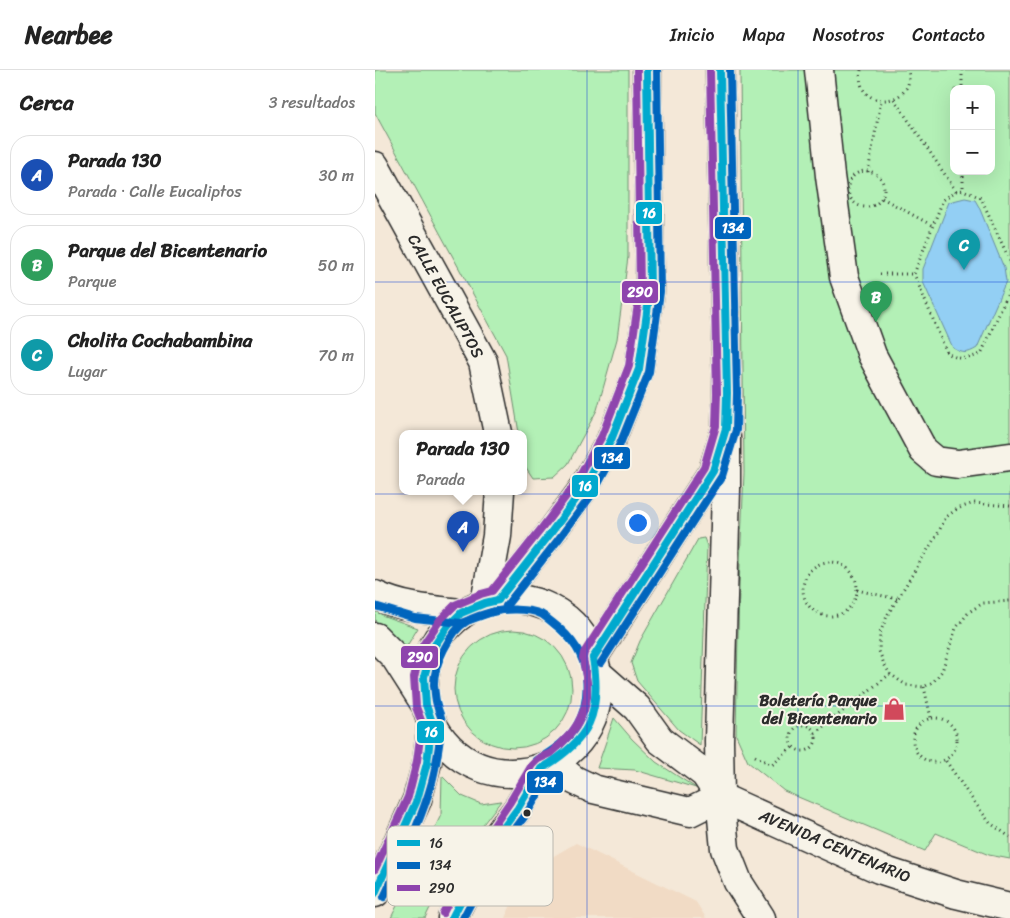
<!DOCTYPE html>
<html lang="es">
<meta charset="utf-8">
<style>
body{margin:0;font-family:Sriracha,sans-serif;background:#f2f2f2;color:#222}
.controls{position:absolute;right:15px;top:15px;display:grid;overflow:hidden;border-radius:10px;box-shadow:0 5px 20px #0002}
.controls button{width:45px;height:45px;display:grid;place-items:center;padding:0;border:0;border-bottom:1px solid #e0e0e0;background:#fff;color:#222;font:25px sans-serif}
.you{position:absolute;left:262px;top:452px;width:18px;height:18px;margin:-12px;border:4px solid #fff;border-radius:50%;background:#1a73e8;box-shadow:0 0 0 8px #1a73e833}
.badge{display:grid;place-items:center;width:32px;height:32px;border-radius:50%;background:#0f766e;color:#fff;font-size:16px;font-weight:700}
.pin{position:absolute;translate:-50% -41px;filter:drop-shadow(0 1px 2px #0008)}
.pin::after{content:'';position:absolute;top:26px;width:18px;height:15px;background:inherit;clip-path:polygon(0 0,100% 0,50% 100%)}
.popup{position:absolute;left:24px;top:360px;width:128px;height:65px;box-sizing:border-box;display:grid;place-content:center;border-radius:10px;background:#fff;filter:drop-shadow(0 1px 4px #0005);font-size:16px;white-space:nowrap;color:#767676}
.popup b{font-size:19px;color:#222}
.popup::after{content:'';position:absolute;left:50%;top:100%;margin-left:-10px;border:10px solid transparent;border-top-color:#fff}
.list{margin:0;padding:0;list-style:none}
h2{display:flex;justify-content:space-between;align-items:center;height:65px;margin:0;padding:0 20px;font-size:21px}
h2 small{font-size:16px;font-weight:400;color:#767676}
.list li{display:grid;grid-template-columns:32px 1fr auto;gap:15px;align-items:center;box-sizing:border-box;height:80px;margin:0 10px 10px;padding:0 10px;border:1px solid #e0e0e0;border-radius:20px}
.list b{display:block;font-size:19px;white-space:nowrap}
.list p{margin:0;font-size:16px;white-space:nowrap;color:#767676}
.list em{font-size:16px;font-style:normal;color:#767676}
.map{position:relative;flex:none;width:635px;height:848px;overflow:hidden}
header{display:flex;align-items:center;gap:30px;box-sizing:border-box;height:70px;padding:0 25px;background:#fff;border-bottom:1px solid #e0e0e0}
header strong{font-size:24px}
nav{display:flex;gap:28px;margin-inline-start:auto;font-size:18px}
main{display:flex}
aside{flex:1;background:#fff}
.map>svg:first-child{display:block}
</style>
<header>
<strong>Nearbee</strong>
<nav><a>Inicio</a><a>Mapa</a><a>Nosotros</a><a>Contacto</a></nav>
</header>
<main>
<aside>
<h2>Cerca<small>3 resultados</small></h2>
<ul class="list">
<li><span class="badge" style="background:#1a4fb4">A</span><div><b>Parada 130</b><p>Parada · Calle Eucaliptos</p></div><em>30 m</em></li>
<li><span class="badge" style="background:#2e9e5b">B</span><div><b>Parque del Bicentenario</b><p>Parque</p></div><em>50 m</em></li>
<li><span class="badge" style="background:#0f9aa8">C</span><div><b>Cholita Cochabambina</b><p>Lugar</p></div><em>70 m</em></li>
</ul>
</aside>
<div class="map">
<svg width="635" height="848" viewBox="0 0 635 848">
<rect width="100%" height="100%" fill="#f4e8d8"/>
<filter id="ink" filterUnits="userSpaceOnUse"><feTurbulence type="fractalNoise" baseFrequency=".02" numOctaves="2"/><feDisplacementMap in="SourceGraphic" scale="10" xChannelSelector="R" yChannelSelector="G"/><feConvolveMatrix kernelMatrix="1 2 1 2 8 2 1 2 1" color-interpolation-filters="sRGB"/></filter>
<g filter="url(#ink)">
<!-- built -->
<path fill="#f1dbc5" d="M201 773 321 832 331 848H130L151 802Z"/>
<!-- green -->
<g fill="#b3f0b6" stroke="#6f8e70" fill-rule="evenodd">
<path d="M0 0H253V187L242 269 222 340 193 394 179 407 158 408 148 393V363H144L131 285 0 43Z"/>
<path d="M365 0H635V789L614 785 561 763 550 781 409 721 373 692 361 665 364 517 369 403ZM579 19H616V101H579Z"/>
<path d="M329 468 332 476 325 675 304 660 262 611 256 593 265 571 323 469Z"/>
<path d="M0 541 9 546 43 558 30 579 0 550Z"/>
<circle cx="138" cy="619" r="59"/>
<path d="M239 648 257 669 281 692 321 718 260 700 222 698Z"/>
<path d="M67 706 87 726 106 734 126 731 75 797 50 848H16L66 745Z"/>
</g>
<!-- water -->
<path fill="#93cff4" stroke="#698da4" d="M590 128 600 130 604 137 629 198 631 212 602 278C592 284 588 284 578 278L548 212V199L574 132Z"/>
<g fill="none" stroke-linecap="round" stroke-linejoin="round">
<defs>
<g id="minor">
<path d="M444 0 455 106 469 207 497 285 548 380 561 391 583 394 635 387"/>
<path d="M0 96 108 292 123 363"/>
<path d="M351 367V419L344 671 345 727 350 779 363 812 386 848"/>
<path d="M110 533 122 466 125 421"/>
</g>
<g id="major">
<path d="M0 525C27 538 57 540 86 543"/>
<circle cx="136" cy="616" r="87"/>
<path d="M123 530 175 464 209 418 236 370 264 299 275 221 272 0"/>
<path d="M0 567 20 587 50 634"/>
<path d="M218 588 338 401 351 358 352 323 345 0"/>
<path d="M221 602 262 638 285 670 330 704 345 727 504 799 581 824 635 837"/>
<path d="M178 693 199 710 218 719 315 742 345 727"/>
<path d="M0 823 42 730 52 693 57 652"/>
<path d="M77 848 105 794 121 768 143 738 166 699"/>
</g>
</defs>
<!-- minor casing -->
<use href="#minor" stroke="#2b2b2b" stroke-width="31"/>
<!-- major casing -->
<use href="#major" stroke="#2b2b2b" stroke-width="31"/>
<!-- path -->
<g stroke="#2b2b2b" stroke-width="3" stroke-dasharray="1 4" stroke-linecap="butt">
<path d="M486 0C478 43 543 37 533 0"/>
<path d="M587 0V19"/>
<path d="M519 29 581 121"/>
<path d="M588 101V120"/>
<circle cx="491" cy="119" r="18"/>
<path d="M493 102 506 31"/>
<path d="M507 128 558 156"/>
<path d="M635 191 606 128 588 120 581 121 568 130 539 204 572 283C586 291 592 289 606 284L635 220"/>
<path d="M505 204H539"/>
<path d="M635 436 599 433 582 439 571 447 563 463 513 544 505 563 504 581 509 594 515 604 531 615 549 617 559 611 567 601 581 558 594 542 608 533 635 531"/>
<circle cx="455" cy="519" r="27"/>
<path d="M482 520 522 529"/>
<path d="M549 617 556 648"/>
<circle cx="560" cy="670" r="22"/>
<circle cx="428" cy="668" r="13"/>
<path d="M440 663 515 604"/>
<path d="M380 686 397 695 419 676"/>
<path d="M571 691 592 722 615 753 635 767"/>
</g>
<!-- minor -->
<use href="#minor" stroke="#f7f3e8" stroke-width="28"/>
<!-- major -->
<use href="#major" stroke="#f7f3e8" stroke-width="28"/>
<defs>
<g id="bus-1">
<path d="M123 530 175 464 209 418 236 370 264 299 275 221 272 0"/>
<path d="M218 588 338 401 351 358 352 323 345 0"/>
<path d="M166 699C215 670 227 644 218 588"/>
<path d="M0 823 42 730 52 693 57 652 51 635 49 607 57 579 73 556 86 543 110 533 123 530"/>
<path d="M77 848 105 794 121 768 143 738 166 699"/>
</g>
<g id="bus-2">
<path d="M0 536 40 548 86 553 120 541"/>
<path d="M131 536 183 470 218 423 245 374 274 302 285 222 282 0"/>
<path d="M226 593 347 406 361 360 362 323 355 0"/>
<path d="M9 827C26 790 46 752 57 712 61 697 63 683 65 668 65 663 67 658 67 653 67 646 63 641 62 635 60 629 60 622 59 616 58 596 75 561 92 551 100 547 109 544 117 542 130 539 153 538 166 544 170 546 174 550 178 553 195 566 209 584 211 606 215 648 197 671 161 690"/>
<path d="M88 848 114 799 129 774 152 743 175 704"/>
</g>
<g id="bus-3">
<path d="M0 799 33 727 42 691 47 653 41 637 39 607 48 575 65 550 80 535 106 524 117 521 167 458 201 413 227 366 254 296 265 220 262 0"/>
<path d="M68 843 96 789 135 732 157 695 163 689 176 683 185 675 197 662 203 653 209 640 212 627V613L208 588 209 583 329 397 341 356 342 323 335 0"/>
</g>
</defs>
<!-- bus-1 casing -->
<use href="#bus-1" stroke="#f7f3e8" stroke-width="11"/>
<!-- bus-2 casing -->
<use href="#bus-2" stroke="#f7f3e8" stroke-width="11"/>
<!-- bus-3 casing -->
<use href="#bus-3" stroke="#f7f3e8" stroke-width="11"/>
<!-- bus-1 -->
<use href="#bus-1" stroke="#00a9ce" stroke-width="8"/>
<!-- bus-2 -->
<use href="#bus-2" stroke="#0065bd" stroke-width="8"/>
<!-- bus-3 -->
<use href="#bus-3" stroke="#8e44ad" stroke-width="8"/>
</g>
</g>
<!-- grid -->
<path fill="none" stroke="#1d4ed8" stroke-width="1" stroke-opacity="0.55" d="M212 0V848M423 0V848M0 212H635M0 424H635M0 636H635"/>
<!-- icons -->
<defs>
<symbol id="shop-bare" viewBox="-9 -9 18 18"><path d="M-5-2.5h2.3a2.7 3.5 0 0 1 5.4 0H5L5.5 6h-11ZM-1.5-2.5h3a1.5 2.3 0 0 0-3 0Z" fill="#d1495b" stroke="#f7f3e8" stroke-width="2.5" paint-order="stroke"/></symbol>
</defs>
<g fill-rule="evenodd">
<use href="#shop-bare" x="503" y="623" width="32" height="32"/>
</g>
<!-- markers -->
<circle fill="#2b2b2b" stroke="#f7f3e8" stroke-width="2" cx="152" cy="743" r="4.5"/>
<g text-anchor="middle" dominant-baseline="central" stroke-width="4" stroke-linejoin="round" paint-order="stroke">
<!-- street labels -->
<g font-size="16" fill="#2b2b2b" stroke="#f7f3e8">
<text transform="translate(71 226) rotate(61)">CALLE EUCALIPTOS</text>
<text transform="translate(460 776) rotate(23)">AVENIDA CENTENARIO</text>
</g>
<!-- poi labels -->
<g font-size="16" font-weight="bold" fill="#2b2b2b" stroke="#f7f3e8" text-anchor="end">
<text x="502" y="630">Boletería Parque<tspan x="502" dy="18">del Bicentenario</tspan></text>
</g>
</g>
<!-- legend -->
<rect x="12" y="756" width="166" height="80" rx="8" fill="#f7f3e8" stroke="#bab7af" stroke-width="1"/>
<rect x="22" y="770" width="23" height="6" fill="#00a9ce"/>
<rect x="22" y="792" width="23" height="7" fill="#0065bd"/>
<rect x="22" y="815" width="23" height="6" fill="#8e44ad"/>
<g font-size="14" fill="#2b2b2b">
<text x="54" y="778">16</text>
<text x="54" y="800">134</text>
<text x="54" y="823">290</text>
</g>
<g stroke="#f7f3e8" stroke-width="2">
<rect x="260" y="131" width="28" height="24" rx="5" fill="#00a9ce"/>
<rect x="339" y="146" width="38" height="24" rx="5" fill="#0065bd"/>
<rect x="246" y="210" width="38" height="24" rx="5" fill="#8e44ad"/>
<rect x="218" y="376" width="38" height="24" rx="5" fill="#0065bd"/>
<rect x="196" y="404" width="28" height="24" rx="5" fill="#00a9ce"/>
<rect x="25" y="575" width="39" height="24" rx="5" fill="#8e44ad"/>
<rect x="41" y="650" width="29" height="24" rx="5" fill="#00a9ce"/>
<rect x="151" y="700" width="38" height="24" rx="5" fill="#0065bd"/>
</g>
<g font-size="14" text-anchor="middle" font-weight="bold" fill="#fff">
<text x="274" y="148">16</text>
<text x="358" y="163">134</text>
<text x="265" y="227">290</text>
<text x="237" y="393">134</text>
<text x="210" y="421">16</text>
<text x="45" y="592">290</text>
<text x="56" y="667">16</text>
<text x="170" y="717">134</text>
</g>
</svg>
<div class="controls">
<button>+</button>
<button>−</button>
</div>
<div class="you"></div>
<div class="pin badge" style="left:88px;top:482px;background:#1a4fb4">A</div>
<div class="popup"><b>Parada 130</b>Parada</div>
<div class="pin badge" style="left:501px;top:252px;background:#2e9e5b">B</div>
<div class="pin badge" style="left:589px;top:200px;background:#0f9aa8">C</div>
</div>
</main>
